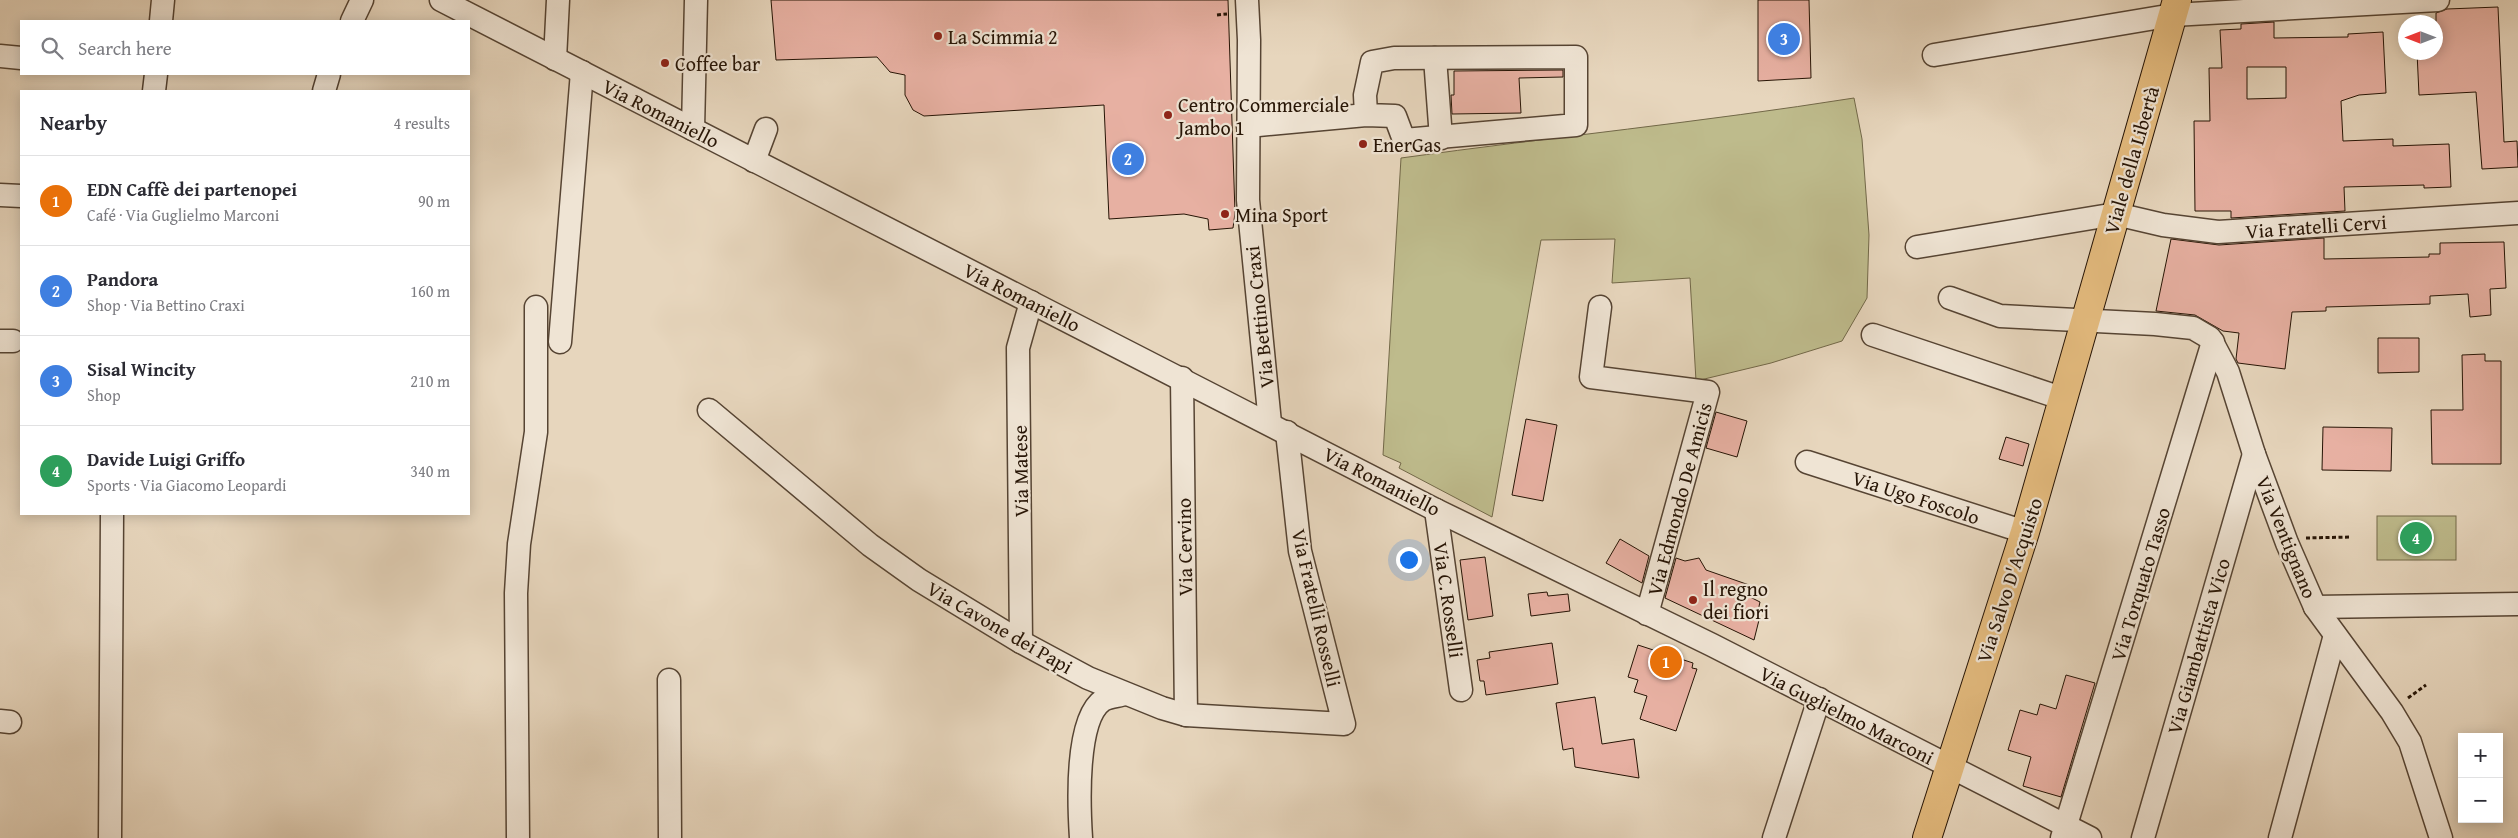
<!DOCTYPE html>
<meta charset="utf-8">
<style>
body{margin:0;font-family:"Gentium Book Plus",serif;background:#f7f7f7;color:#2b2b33}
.controls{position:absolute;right:15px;bottom:15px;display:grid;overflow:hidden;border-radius:0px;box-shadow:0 2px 12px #0003}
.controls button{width:45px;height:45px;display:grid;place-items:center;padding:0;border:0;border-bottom:1px solid #e1e1e2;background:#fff;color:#2b2b33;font:25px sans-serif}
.compass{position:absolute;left:2398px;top:15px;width:45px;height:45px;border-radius:50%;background:#fff;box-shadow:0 2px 12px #0003;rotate:270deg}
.you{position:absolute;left:1408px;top:559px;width:18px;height:18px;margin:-12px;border:4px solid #fff;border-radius:50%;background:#1a73e8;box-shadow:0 0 0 8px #1a73e833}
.badge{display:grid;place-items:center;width:32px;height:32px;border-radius:50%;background:#0b8043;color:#fff;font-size:16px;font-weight:700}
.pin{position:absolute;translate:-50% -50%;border:2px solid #fff;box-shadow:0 1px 5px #0006}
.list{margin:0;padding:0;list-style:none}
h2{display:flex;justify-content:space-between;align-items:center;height:65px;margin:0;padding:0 20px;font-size:21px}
h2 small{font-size:16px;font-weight:400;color:#7c7c81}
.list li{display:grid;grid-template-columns:32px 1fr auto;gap:15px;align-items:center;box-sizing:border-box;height:90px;padding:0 20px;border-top:1px solid #e1e1e2}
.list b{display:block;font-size:19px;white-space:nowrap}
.list p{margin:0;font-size:16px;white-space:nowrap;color:#7c7c81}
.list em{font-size:16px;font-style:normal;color:#7c7c81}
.icon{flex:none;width:28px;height:28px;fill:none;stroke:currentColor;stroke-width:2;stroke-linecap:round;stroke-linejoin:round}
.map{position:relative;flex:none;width:2518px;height:838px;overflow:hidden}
.search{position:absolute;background:#fff;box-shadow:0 2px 12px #0003;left:20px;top:20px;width:450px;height:55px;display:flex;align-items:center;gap:12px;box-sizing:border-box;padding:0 18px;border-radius:0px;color:#7c7c81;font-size:19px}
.panel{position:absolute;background:#fff;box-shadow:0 2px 12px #0003;left:20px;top:90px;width:450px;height:425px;border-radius:0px}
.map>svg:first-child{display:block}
</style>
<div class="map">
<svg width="2518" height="838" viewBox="0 0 2518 838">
<rect width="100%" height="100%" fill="#e7d6bd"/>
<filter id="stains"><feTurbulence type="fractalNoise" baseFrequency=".004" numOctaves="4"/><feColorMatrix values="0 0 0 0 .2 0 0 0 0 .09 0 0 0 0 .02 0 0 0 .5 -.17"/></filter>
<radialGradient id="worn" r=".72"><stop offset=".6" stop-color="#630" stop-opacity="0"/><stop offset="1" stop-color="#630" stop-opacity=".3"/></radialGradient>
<!-- green -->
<g fill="#bebb8c" stroke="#726848">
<path d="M1854 98 1862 139 1869 235 1867 298 1842 341 1771 363 1696 381 1690 278 1612 283 1615 239 1541 240 1492 517 1399 468 1401 463 1383 455 1401 158C1552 137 1703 122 1854 98Z"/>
<rect x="2377" y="516" width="79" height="44"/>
</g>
<!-- building -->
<g fill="#e7b0a2" stroke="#261405" fill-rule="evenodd">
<path d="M771 0H1228L1235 213 1233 228 1209 230 1208 219 1184 214 1109 219 1104 105 924 116 913 110 905 95V75L890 72 877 57 776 60Z"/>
<path d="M1758 0H1809L1811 78 1758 81Z"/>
<path d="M2498 7 2504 142 2517 141 2518 167 2482 169 2476 92 2419 95 2417 52H2436V13L2447 9Z"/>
<path d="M2274 22V38L2348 37V34L2383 32 2386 93 2359 95 2341 101 2343 141 2393 139V146L2449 144 2451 187 2424 188V185L2344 187 2345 211 2231 218V211H2195L2194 121H2210L2209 68H2222L2220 30 2241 29V24ZM2247 67H2286V98L2247 99Z"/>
<path d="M1563 70V77L1519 78 1521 113 1452 114 1451 95H1454V71Z"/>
<path d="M2324 238V259L2429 257V254H2440V243L2504 242 2506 288 2490 289 2491 315 2470 317 2468 294 2430 296V304L2326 307V311L2292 312 2285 369 2238 363 2236 359 2239 333 2223 331 2195 315 2156 311 2171 239 2219 245Z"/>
<path d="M2378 338H2419V372L2378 373Z"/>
<path d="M2485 354V361H2501V464H2432L2431 410H2463L2462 355Z"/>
<path d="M1716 412 1747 421 1737 457 1706 448Z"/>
<path d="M1526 419 1557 425 1543 501 1512 495Z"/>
<path d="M2323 427 2392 428 2391 471 2322 470Z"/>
<path d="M2006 437 2029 444 2023 466 1999 459Z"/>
<path d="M1620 539 1649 556 1642 583 1606 563Z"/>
<path d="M1485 557 1493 616 1468 620 1460 560Z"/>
<path d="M1676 558 1685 561 1699 558 1706 570 1752 586 1750 597 1760 602 1757 615 1760 616 1754 640 1665 598Z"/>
<path d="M1547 592 1548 596 1568 594 1570 611 1531 616 1528 594Z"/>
<path d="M1552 643 1558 684 1486 695 1484 681H1480L1477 660 1490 658 1489 652Z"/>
<path d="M1638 645 1693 663 1692 668 1697 669 1676 731 1640 719 1647 696 1634 692 1638 680 1628 677Z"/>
<path d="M2066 675 2095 683 2061 797 2023 786 2031 757 2008 750 2020 710 2037 715 2040 704 2056 709Z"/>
<path d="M1595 697 1602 744 1634 739 1639 778 1575 767 1573 748 1563 750 1556 703Z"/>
</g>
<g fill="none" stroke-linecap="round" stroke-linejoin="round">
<defs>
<g id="minor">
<path d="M441 0 1436 510 1712 645 2090 838"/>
<path d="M1247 0 1249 40 1248 200 1270 423"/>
<path d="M161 21 163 0"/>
<path d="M352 21 362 0"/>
<path d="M1934 55 2173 15 2438 0"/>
<path d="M0 56 21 58"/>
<path d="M1435 58 1441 138"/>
<path d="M555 59 558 0"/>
<path d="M154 91 156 74"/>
<path d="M324 91 329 74"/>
<path d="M1248 126 1366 115 1395 116 1404 140 1576 125V57L1394 58 1372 62 1365 95 1366 115"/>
<path d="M693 129 696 0"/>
<path d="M754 161 766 129"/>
<path d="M0 195 21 196"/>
<path d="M1917 247 2116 214 2163 225 2218 232 2518 213"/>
<path d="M1950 298 2000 316 2155 324 2193 328 2210 338 2228 372 2254 454 2287 543 2315 607 2392 712 2410 742 2441 838"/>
<path d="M1600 307 1591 377 1708 392 1647 614"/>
<path d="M1873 335 2064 399"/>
<path d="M0 341H13"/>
<path d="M560 342 582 72"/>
<path d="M1182 378 1186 715"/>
<path d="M709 410 870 545 919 580 1021 642 1088 678 1162 708 1186 715 1344 724 1300 551 1287 432"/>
<path d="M1807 462 2025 532"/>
<path d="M1436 510 1461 690"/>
<path d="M2315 607 2518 604"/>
<path d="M1021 642 1018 348 1031 302"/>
<path d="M669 680 670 838"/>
<path d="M0 721 10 722"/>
<path d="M110 838 112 514"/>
<path d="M518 838 516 593 519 544 536 432V307"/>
<path d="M1081 838C1079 807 1075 719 1103 700 1108 697 1119 696 1125 694"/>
<path d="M1774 838 1819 699"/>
<path d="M2062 838 2213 342"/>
<path d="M2143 838 2254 454"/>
<path d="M2280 838 2335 635"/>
</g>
<path id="major" d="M1927 838 2025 532 2177 0"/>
</defs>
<!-- minor casing -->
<use href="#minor" stroke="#564433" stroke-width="25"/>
<!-- major casing -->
<use href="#major" stroke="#261405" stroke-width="30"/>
<!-- path -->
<g stroke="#261405" stroke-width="3" stroke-dasharray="4 2.5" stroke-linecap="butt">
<path d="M1217 15 1227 14"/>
<path d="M2306 538 2351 537"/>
<path d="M2408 698 2426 685"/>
</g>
<!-- minor -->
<use href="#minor" stroke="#efe4d4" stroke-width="22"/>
<!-- major -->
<use href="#major" stroke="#e4bb7e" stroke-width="28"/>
</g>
<!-- markers -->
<g fill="#8f2418" stroke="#efe4d4" stroke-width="2">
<circle cx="938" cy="36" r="5"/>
<circle cx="665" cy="63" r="5"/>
<circle cx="1168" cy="115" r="5"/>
<circle cx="1363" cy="144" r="5"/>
<circle cx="1225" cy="214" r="5"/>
<circle cx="1693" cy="600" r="5"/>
</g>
<g text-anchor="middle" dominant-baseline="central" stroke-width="4.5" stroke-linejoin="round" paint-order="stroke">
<!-- poi labels -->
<g font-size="20" fill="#261405" stroke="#efe4d4" text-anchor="start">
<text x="948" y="36">La Scimmia 2</text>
<text x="675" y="63">Coffee bar</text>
<text x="1178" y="104">Centro Commerciale<tspan x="1178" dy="23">Jambo 1</tspan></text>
<text x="1373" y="144">EnerGas</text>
<text x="1235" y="214">Mina Sport</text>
<text x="1703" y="588">Il regno<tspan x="1703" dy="23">dei fiori</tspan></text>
</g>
<!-- street labels -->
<g font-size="20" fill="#261405" stroke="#efe4d4">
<text transform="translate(661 113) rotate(27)">Via Romaniello</text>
<text transform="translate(2131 160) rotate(-74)">Viale della Libertà</text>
<text transform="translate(2316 226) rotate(-4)">Via Fratelli Cervi</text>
<text transform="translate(1022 297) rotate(27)">Via Romaniello</text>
<text transform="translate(1259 317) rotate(-96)">Via Bettino Craxi</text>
<text transform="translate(1020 471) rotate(-91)">Via Matese</text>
<text transform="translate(1382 481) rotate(27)">Via Romaniello</text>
<text transform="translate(1916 497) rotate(18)">Via Ugo Foscolo</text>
<text transform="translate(1679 499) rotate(-75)">Via Edmondo De Amicis</text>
<text transform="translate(2287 537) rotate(68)">Via Ventignano</text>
<text transform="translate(1184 547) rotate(-91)">Via Cervino</text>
<text transform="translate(2009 580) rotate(-72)">Via Salvo D'Acquisto</text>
<text transform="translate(2140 584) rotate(-73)">Via Torquato Tasso</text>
<text transform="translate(1449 600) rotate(82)">Via C. Rosselli</text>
<text transform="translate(1317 608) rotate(77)">Via Fratelli Rosselli</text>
<text transform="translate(1000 627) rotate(30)">Via Cavone dei Papi</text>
<text transform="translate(2198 646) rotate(-74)">Via Giambattista Vico</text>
<text transform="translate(1847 715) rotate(27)">Via Guglielmo Marconi</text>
</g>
</g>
<rect width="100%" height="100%" filter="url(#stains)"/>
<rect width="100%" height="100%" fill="url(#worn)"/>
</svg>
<div class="controls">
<button>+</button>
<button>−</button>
</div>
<svg class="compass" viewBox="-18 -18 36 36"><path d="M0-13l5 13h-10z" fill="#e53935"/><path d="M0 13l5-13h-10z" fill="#7c7c81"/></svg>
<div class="you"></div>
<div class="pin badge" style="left:1666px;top:662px;background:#e8710a">1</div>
<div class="pin badge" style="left:1128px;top:159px;background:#3f7fe0">2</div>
<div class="pin badge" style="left:1784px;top:39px;background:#3f7fe0">3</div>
<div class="pin badge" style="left:2416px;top:538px;background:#2e9e5b">4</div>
<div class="search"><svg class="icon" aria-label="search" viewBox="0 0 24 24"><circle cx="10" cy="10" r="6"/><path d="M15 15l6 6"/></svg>Search here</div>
<section class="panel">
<h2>Nearby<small>4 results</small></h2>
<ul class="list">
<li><span class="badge" style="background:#e8710a">1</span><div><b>EDN Caffè dei partenopei</b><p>Café · Via Guglielmo Marconi</p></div><em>90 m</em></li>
<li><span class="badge" style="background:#3f7fe0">2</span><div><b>Pandora</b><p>Shop · Via Bettino Craxi</p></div><em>160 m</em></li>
<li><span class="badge" style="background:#3f7fe0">3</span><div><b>Sisal Wincity</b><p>Shop</p></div><em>210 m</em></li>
<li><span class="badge" style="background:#2e9e5b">4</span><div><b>Davide Luigi Griffo</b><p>Sports · Via Giacomo Leopardi</p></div><em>340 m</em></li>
</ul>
</section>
</div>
